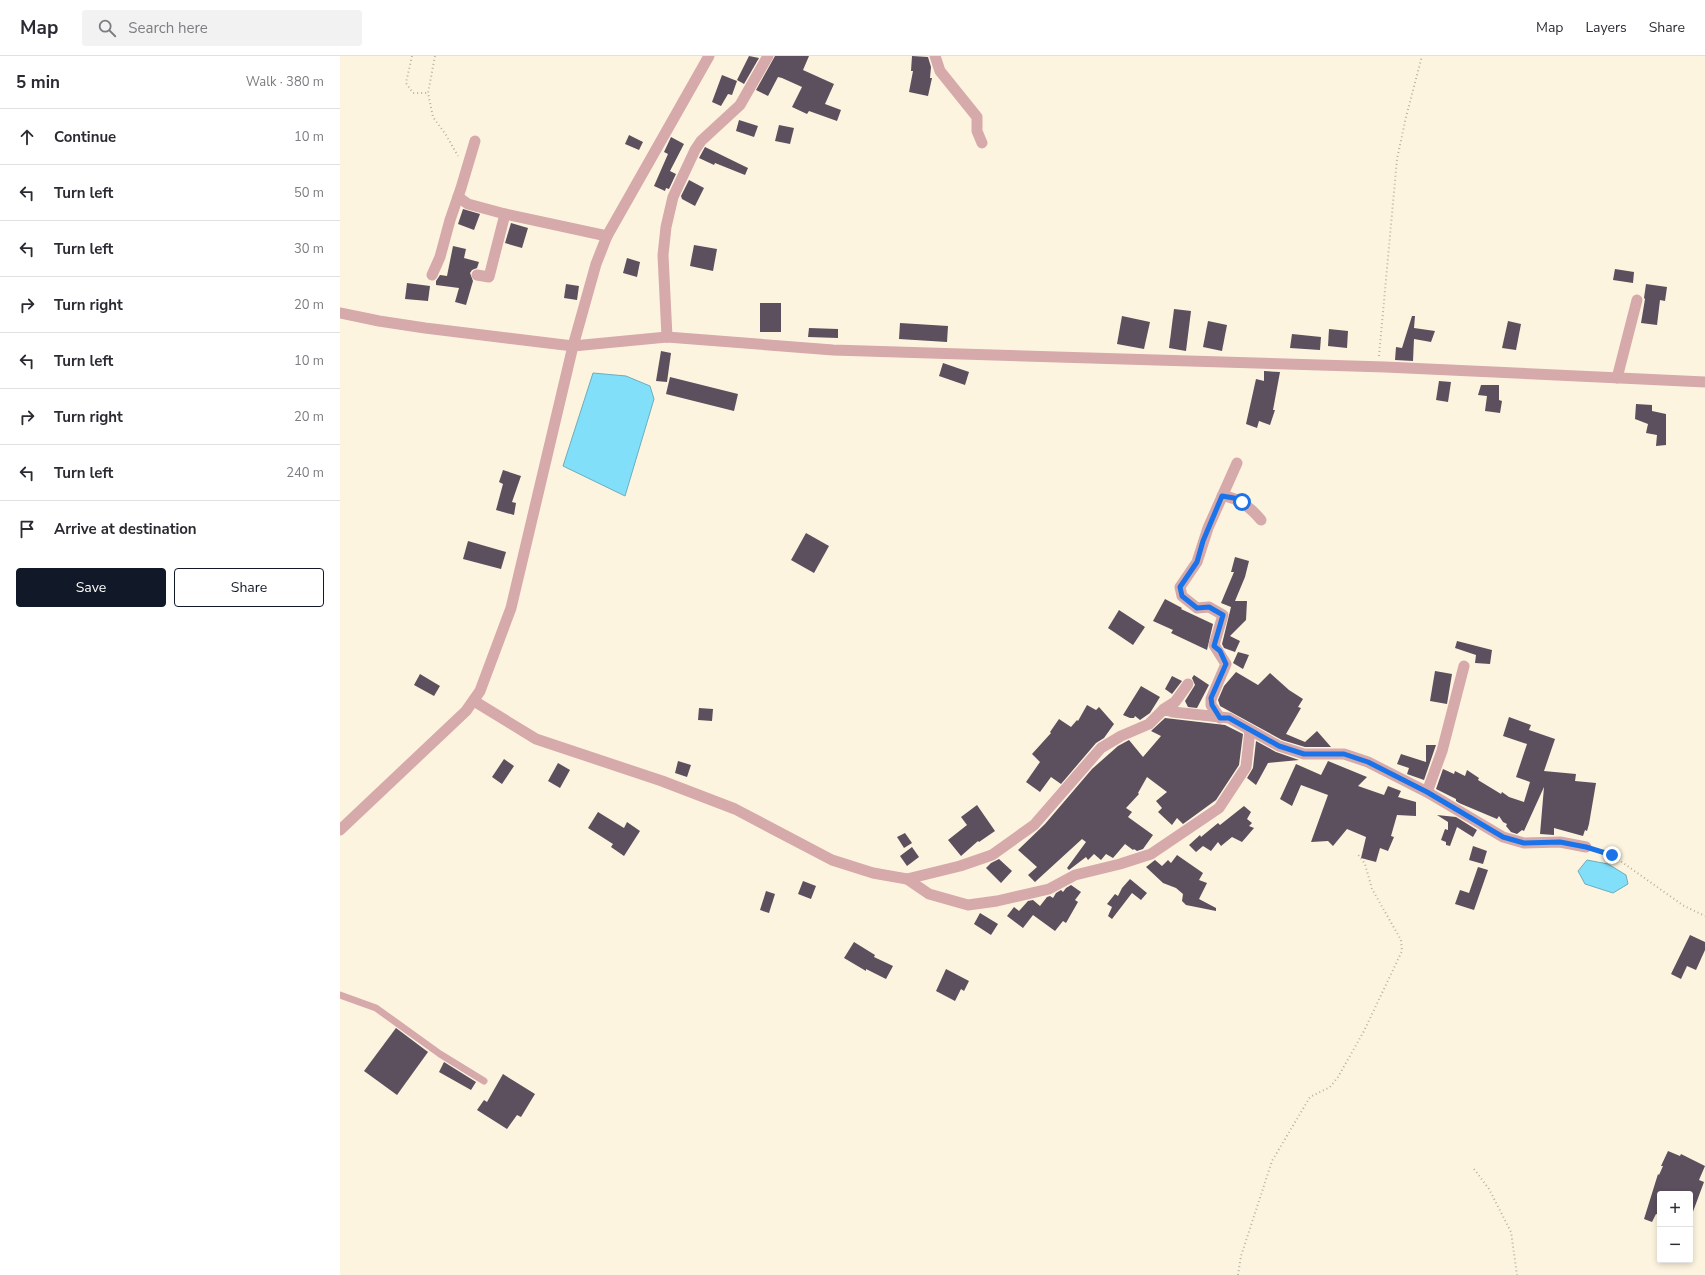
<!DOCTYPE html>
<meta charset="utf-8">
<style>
body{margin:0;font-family:"Nunito Sans",sans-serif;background:#f2f2f3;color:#2b2b33}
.controls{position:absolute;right:12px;bottom:12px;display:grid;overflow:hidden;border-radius:4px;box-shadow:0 2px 6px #0003}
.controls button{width:36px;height:36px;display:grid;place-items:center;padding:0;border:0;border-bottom:1px solid #e1e1e2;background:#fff;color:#2b2b33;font:20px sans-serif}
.stop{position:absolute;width:12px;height:12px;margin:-9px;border:3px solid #1a73e8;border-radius:50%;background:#fff}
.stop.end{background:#1a73e8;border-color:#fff;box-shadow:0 1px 4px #0008}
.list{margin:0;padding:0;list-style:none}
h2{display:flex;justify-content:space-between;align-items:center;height:52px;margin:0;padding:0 16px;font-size:17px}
h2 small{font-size:13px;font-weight:400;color:#7c7c81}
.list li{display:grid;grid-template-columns:26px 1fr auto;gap:12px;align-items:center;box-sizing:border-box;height:56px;padding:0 16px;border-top:1px solid #e1e1e2}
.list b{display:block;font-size:15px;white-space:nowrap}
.list em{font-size:13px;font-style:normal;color:#7c7c81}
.actions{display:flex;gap:8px;padding:12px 16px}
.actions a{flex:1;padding:9px 0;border:1px solid #111827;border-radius:4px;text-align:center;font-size:14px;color:#111827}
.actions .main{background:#111827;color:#fff}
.icon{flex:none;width:22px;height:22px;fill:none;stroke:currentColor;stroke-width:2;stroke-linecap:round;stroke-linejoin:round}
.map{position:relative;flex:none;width:1365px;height:1219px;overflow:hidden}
header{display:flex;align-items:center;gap:24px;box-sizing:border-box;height:56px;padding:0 20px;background:#fff;border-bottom:1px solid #e1e1e2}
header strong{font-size:19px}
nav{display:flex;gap:22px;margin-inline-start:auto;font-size:14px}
.search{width:280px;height:36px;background:#f2f2f3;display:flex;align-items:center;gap:10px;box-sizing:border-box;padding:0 14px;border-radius:4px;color:#7c7c81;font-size:15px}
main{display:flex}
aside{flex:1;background:#fff}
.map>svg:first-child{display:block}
</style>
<header>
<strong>Map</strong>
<div class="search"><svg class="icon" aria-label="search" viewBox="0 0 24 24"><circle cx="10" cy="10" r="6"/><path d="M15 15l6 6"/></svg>Search here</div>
<nav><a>Map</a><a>Layers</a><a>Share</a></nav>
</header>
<main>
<aside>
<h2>5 min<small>Walk · 380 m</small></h2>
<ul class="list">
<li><svg class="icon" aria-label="ahead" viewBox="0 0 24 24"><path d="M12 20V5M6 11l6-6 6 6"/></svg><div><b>Continue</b></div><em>10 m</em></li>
<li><svg class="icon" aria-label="left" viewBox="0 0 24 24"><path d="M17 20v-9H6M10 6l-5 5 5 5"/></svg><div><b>Turn left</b></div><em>50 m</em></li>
<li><svg class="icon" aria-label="left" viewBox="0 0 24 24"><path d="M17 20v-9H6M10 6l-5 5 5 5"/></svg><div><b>Turn left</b></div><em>30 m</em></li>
<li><svg class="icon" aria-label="right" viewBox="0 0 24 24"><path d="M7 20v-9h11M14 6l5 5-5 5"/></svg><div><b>Turn right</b></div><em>20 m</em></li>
<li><svg class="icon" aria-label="left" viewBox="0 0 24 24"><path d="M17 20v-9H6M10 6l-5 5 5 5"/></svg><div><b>Turn left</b></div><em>10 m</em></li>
<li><svg class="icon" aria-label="right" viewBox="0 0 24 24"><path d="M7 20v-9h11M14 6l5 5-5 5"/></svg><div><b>Turn right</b></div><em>20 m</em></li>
<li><svg class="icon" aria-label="left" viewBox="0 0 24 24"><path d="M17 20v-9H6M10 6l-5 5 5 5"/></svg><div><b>Turn left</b></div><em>240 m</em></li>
<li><svg class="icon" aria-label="arrive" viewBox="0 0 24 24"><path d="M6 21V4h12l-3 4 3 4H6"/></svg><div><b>Arrive at destination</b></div></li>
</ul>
<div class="actions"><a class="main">Save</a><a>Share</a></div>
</aside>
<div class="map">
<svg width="1365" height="1219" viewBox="0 0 1365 1219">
<rect width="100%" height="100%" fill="#fdf4df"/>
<!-- water -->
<g fill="#82dff9" stroke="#6dadbd">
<path d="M253 317 286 320 310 330 314 343 285 440 223 410Z"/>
<path d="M1247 804 1268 808 1286 819 1288 828 1273 837 1245 828 1238 815Z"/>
</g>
<!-- building -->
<g fill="#5c4f5e">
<path d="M409 0 419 2 404 28 397 24Z"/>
<path d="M435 0H469L463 14 494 28 485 48 501 54 497 65 469 55 467 58 452 51 462 31 442 22 438 21 428 40 416 34Z"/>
<path d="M572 0 588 1 591 11 590 22H592L588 40 569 36 573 15H571Z"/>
<path d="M382 19 397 25 392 39 388 38 381 50 372 46Z"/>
<path d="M399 64 418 70 414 81 396 75Z"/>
<path d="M439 69 454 72 450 88 435 85Z"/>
<path d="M289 79 303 86 299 94 285 88Z"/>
<path d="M331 81 344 88 330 115 336 118 329 133 326 132 325 135 314 130 328 98 324 96Z"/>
<path d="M365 91 408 112 405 119 375 107 374 109 359 102Z"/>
<path d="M349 124 364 132 355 150 342 143 341 140Z"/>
<path d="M123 153 140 158 134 174 118 168Z"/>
<path d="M171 167 188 172 182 192 165 187Z"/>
<path d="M354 189 377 193 373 215 350 210Z"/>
<path d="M113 190 126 193 124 202 139 206 137 212 132 214 130 217 133 225 126 249 115 246 119 232 96 229V225L100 219 107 220Z"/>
<path d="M287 202 300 206 297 221 283 217Z"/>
<path d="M1275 213 1294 216 1293 227 1273 224Z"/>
<path d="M67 227 90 230 88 245 65 243Z"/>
<path d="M226 228 239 230 237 244 224 242Z"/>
<path d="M1306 228 1327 231 1325 245 1320 244 1317 269 1301 267 1305 243 1304 242Z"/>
<rect x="420" y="247" width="21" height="29"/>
<path d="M834 253 851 255 846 295 829 292Z"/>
<path d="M782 260 810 266 804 293 777 288Z"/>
<path d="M1072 260H1075L1074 272 1095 275 1091 286 1074 283 1073 305 1055 304 1056 291 1062 292Z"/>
<path d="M868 265 887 269 882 295 863 291Z"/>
<path d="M1168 265 1181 268 1176 294 1162 292Z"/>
<path d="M560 267 608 270 607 286 559 283Z"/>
<path d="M469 272 498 273V282L468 281Z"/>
<path d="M989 273 1008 275 1007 292 988 290Z"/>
<path d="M952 278 981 281 980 294 950 292Z"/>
<path d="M321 295 331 297 327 326 316 325Z"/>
<path d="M603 307 629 316 625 329 599 320Z"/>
<path d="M924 315 940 316 933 354H935L930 369 919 365 917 372 906 368 916 323 924 325Z"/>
<path d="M330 321 398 338 394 355 326 338Z"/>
<path d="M1099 325 1111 326 1108 346 1096 344Z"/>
<path d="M1141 329H1159V344L1162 345 1160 357 1145 355 1147 340 1138 339Z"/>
<path d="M1296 348 1312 349V355L1326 358V389L1316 390 1317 379 1306 377 1308 368 1295 363Z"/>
<path d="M163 414 181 420 172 446 176 447 174 459 156 454 163 428 159 426Z"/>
<path d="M466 477 489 490 474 517 451 504Z"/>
<path d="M128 485 166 496 161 513 123 503Z"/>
<path d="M895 501 909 505 905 521 895 545H907L906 564 890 580 900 585 895 596 884 592 882 588 891 551 881 547 894 516H891Z"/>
<path d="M825 543 842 552 841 553 873 568 867 594 831 577 833 574 813 565Z"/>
<path d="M779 554 805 571 793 589 768 572Z"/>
<path d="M1117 585 1152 594 1150 608 1135 607 1136 599 1115 592Z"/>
<path d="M898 596 909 599 903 613 893 607Z"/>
<path d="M1095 615 1112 618 1107 648 1090 645Z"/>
<path d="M896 616 918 629 930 617 949 634 963 643 958 651 961 652 946 678 965 686 977 675 991 691H965L942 684 880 650 878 644 884 630Z"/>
<path d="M80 618 100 630 94 640 74 629Z"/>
<path d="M854 619 869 629 857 652 848 651 845 645 855 629 852 622Z"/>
<path d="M832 620 842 625 832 638 825 633Z"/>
<path d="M801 630 820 641 810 657 800 664 795 660 794 662H790L783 659Z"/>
<path d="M747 649 756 654 759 651 774 668 764 682 756 687 721 728 711 721 700 736 686 726 700 706 692 698 711 677 710 676 719 663 731 671 737 664 738 665Z"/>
<path d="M359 652 373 653 372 665 358 664Z"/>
<path d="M1169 661 1191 669 1189 674 1215 683 1204 715 1236 718 1235 725 1256 727 1249 768 1247 775 1245 774 1243 780 1214 772V779L1200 778 1204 731 1184 775 1182 774 1177 778 1171 776 1166 770 1167 768 1163 766 1159 760 1157 763 1119 747 1116 745V743L1096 733 1103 713 1114 718 1115 715 1125 720 1127 714 1139 722 1138 724 1161 738 1162 736 1169 741 1184 746 1190 726 1176 721 1187 688 1163 680Z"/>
<path d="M825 662 885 669 903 678 899 709 876 744 843 768 837 762 832 769 818 756 822 752 816 745 827 736 807 721 798 737 799 738 786 752 792 756 788 761 813 779 803 793 797 795 794 793 793 794 785 788 773 802 766 798 761 804 754 798 748 804 746 801 729 814 727 812 746 786 742 783 695 826 688 819 697 811 678 794 705 768 752 713 778 690 789 684 803 701 821 680 811 675Z"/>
<path d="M916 685 936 696 959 704 928 707 916 729 907 722 913 712Z"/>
<path d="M1086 689H1096L1084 724 1067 718 1069 712 1057 708 1061 698 1086 706Z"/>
<path d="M164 703 174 710 162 728 152 721Z"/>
<path d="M338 705 351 709 347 721 335 717Z"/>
<path d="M988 705 1027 721 1018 730 1044 739 1048 730 1061 735 1058 741 1076 746V760L1057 759 1051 780 1054 781 1048 795 1040 792 1036 806 1021 802 1026 781 1007 773 993 790 988 785 971 786 988 739 961 729 952 750 940 743 956 708 981 719Z"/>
<path d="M218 707 230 714 220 732 208 725Z"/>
<path d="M637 749 655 775 639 786 638 785 621 800 608 784 627 769 621 761Z"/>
<path d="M904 750 911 756 907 763 912 767 909 770 914 772 902 786 892 781 881 790 878 786 871 795 863 790 856 796 849 789 860 779 861 781 878 767 880 769Z"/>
<path d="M258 756 284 772 287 766 300 775 284 800 271 791 273 788 248 772Z"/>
<path d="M1097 759 1116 761 1137 774 1133 781 1117 771 1110 790 1106 789V786L1101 784 1105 773 1108 774V766Z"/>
<path d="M565 777 572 787 564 792 557 781Z"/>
<path d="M1133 790 1147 795 1143 808 1129 804Z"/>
<path d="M572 791 579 801 567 810 560 800Z"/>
<path d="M837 799 863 817 859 824 867 827 859 843 876 852V855L846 849 842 845 843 838 836 832 823 827 806 811 815 804 822 810 828 804 831 807Z"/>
<path d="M659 803 672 815 661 827 646 812 651 807Z"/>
<path d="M1138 811 1148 814 1134 854 1115 848 1120 834 1129 837Z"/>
<path d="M790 823 807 837 801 844 792 837 772 863 768 860 772 851 767 848 775 838 778 840 782 832Z"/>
<path d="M463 825 476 830 471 843 458 838Z"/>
<path d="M731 829 741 836 735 844 738 846 726 867 723 865 715 875 693 859 683 872 667 860 674 851 679 855 688 845 693 844 700 850 707 841 710 840 713 842 716 837 721 834 723 836 726 832Z"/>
<path d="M426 835 435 838 429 857 420 854Z"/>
<path d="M640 857 658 868 651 879 634 868Z"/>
<path d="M1350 879 1365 886V894L1356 914 1347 910 1341 923 1331 918Z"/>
<path d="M514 886 535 899 534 901 553 910 546 923 526 913V915L504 902Z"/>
<path d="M606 913 629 925 624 935 621 933 615 945 596 935Z"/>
<path d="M56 972 88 996 57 1039 24 1015Z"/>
<path d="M104 1006 136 1026 131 1034 99 1016Z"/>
<path d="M163 1018 195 1038 181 1061 177 1059 167 1073 137 1054 144 1044 147 1046Z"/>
<path d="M1328 1095 1340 1100 1341 1098 1365 1110 1359 1124 1364 1126 1351 1161H1350V1138H1320V1159L1316 1158 1312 1166 1304 1163 1318 1118 1319 1119 1323 1110H1321Z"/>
</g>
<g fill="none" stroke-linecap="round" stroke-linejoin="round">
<!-- path -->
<g stroke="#b9b2a2" stroke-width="2" stroke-dasharray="1 3" stroke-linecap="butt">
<path d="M72 0 66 27 73 37H88"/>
<path d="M95 0 88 37 93 61 106 79 118 100"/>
<path d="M1039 300 1057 103 1066 61 1082 0"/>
<path d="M1256 794 1272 799 1344 850 1365 860"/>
<path d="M1134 1113 1149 1133 1171 1176 1177 1219"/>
<path d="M898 1219 901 1200 932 1105 970 1041 990 1031 998 1021 1024 975 1062 895 1061 884 1032 833 1025 808 1017 797"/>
</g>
<!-- service -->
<path stroke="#d6a9ab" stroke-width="7" d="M0 939 36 952 100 998 144 1025"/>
<!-- minor -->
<g stroke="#d6a9ab" stroke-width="11">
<path d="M595 0 600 15 637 61V75L642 87"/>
<path d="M118 141 128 148 165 158 267 180"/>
<path d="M92 219 100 201 110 164 121 132 135 85"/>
<path d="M137 219 149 221 165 158"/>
<path d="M0 257 39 265 85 272 233 290 327 281 493 294 1045 311 1365 326"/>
<path d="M327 281 323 199 326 171 333 141 355 94 361 85 400 49 428 0"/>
<path d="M1277 322 1297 244"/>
<path d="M882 440C898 441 911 452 921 464"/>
<path d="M134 645 196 683 322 725 395 753 492 804 533 817 567 823 620 810 652 799 694 769 761 692 781 680 809 668 824 653 833 656 889 662 939 690 964 698H1004L1028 706 1087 736 1163 781 1184 787 1220 786 1246 791"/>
<path d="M824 653 835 646 848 628"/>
<path d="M880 662 871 649V643L886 608 874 589 883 559 869 551 857 552 842 540 840 531 857 506 868 472 897 407"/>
<path d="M1087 736 1102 695 1124 610"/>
<path d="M0 774 126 655 140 635 171 552 233 290 256 208 267 180 369 0"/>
<path d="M567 823 589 838 628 849 657 845 709 833 735 819 780 808 811 798 879 752 906 711 910 674"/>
</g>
</g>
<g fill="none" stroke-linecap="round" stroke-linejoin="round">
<!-- route -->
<path stroke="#1a73e8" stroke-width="5" d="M902 446 894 442 882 440 863 485 857 506 840 531 842 540 857 552 869 551 883 559 874 590 880 595 886 608 871 642 872 649 880 662H889L939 690 964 698H1004L1028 706 1087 736 1163 781 1184 787 1220 786 1246 791 1272 799"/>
</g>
</svg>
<div class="controls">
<button>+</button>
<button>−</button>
</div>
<div class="stop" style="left:902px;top:446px"></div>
<div class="stop end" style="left:1272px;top:799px"></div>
</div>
</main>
